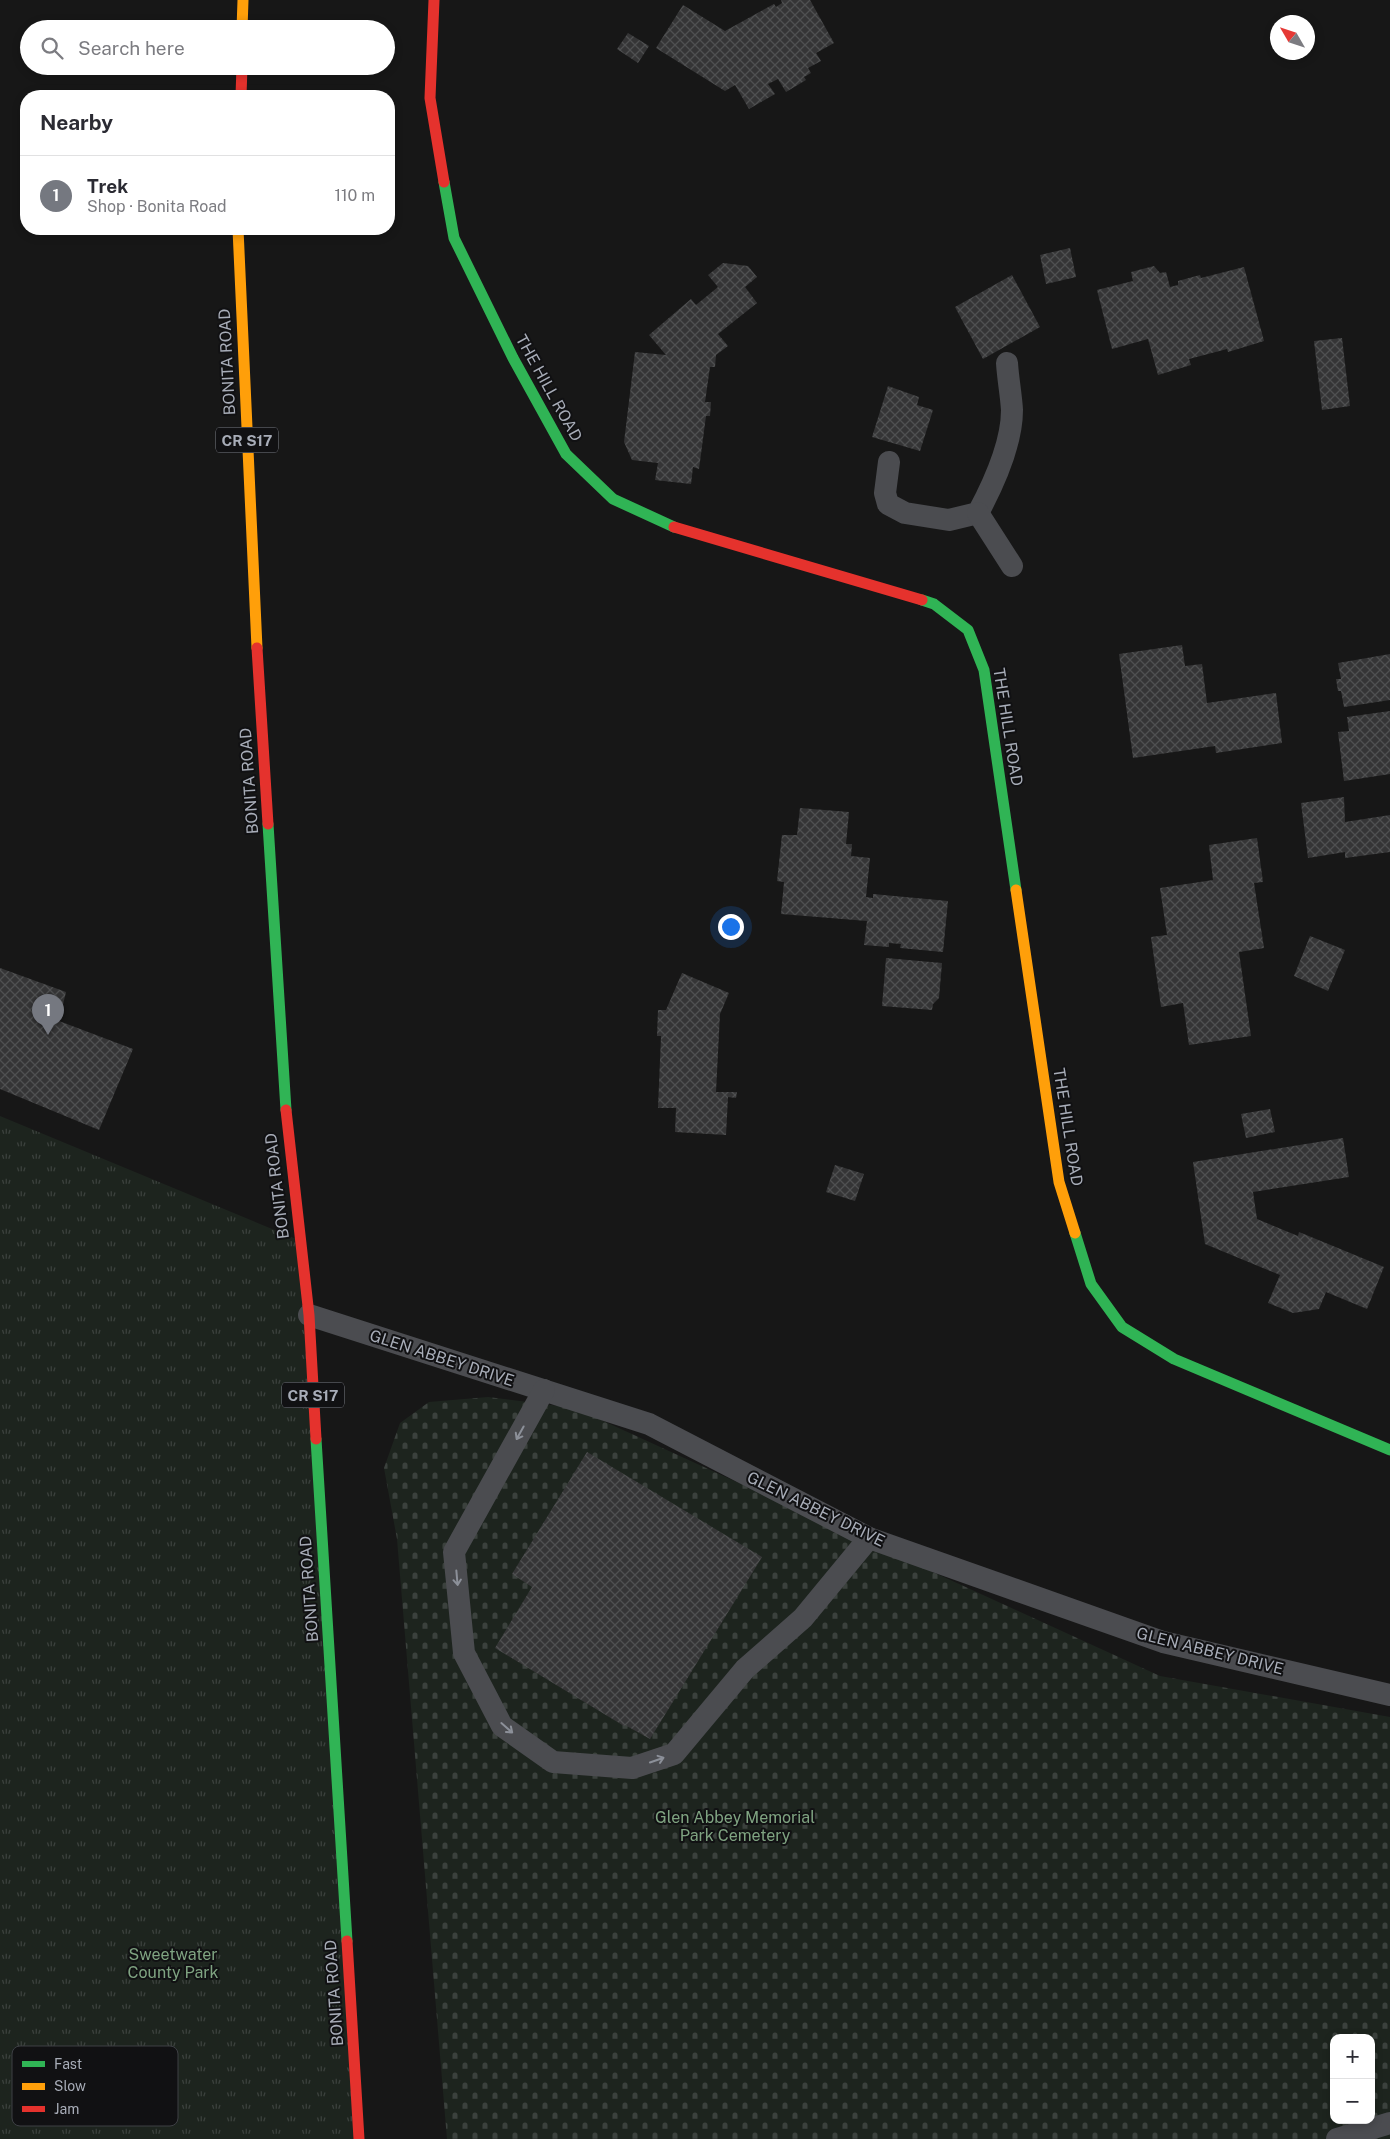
<!DOCTYPE html>
<meta charset="utf-8">
<style>
body{margin:0;font-family:"Public Sans",sans-serif;background:#f2f2f3;color:#2b2b33}
.controls{position:absolute;right:15px;bottom:15px;display:grid;overflow:hidden;border-radius:10px;box-shadow:0 2px 8px #0003}
.controls button{width:45px;height:45px;display:grid;place-items:center;padding:0;border:0;border-bottom:1px solid #e1e1e2;background:#fff;color:#2b2b33;font:25px sans-serif}
.compass{position:absolute;left:1270px;top:15px;width:45px;height:45px;border-radius:50%;background:#fff;box-shadow:0 2px 8px #0003;rotate:309deg}
.you{position:absolute;left:730px;top:926px;width:18px;height:18px;margin:-12px;border:4px solid #fff;border-radius:50%;background:#1a73e8;box-shadow:0 0 0 8px #1a73e833}
.badge{display:grid;place-items:center;width:32px;height:32px;border-radius:50%;background:#757880;color:#fff;font-size:16px;font-weight:700}
.pin{position:absolute;translate:-50% -41px;filter:drop-shadow(0 1px 2px #0008)}
.pin::after{content:'';position:absolute;top:26px;width:18px;height:15px;background:inherit;clip-path:polygon(0 0,100% 0,50% 100%)}
.list{margin:0;padding:0;list-style:none}
h2{display:flex;justify-content:space-between;align-items:center;height:65px;margin:0;padding:0 20px;font-size:21px}
h2 small{font-size:16px;font-weight:400;color:#7c7c81}
.list li{display:grid;grid-template-columns:32px 1fr auto;gap:15px;align-items:center;box-sizing:border-box;height:80px;padding:0 20px;border-top:1px solid #e1e1e2}
.list b{display:block;font-size:19px;white-space:nowrap}
.list p{margin:0;font-size:16px;white-space:nowrap;color:#7c7c81}
.list em{font-size:16px;font-style:normal;color:#7c7c81}
.icon{flex:none;width:28px;height:28px;fill:none;stroke:currentColor;stroke-width:2;stroke-linecap:round;stroke-linejoin:round}
.map{position:relative;flex:none;width:1390px;height:2139px;overflow:hidden}
.search{position:absolute;background:#fff;box-shadow:0 2px 8px #0003;left:20px;top:20px;width:375px;height:55px;display:flex;align-items:center;gap:12px;box-sizing:border-box;padding:0 18px;border-radius:28px;color:#7c7c81;font-size:19px}
.panel{position:absolute;background:#fff;box-shadow:0 2px 8px #0003;left:20px;top:90px;width:375px;height:145px;border-radius:20px}
.map>svg:first-child{display:block}
</style>
<div class="map">
<svg width="1390" height="2139" viewBox="0 0 1390 2139">
<defs>
<pattern id="grass-tufts" width="24" height="20" patternUnits="userSpaceOnUse" patternTransform="scale(1.25)"><rect width="24" height="20" fill="#1d241e"/><path d="M3 7l-1-3M5 7V3M7 7l1-3M15 17l-1-3M17 17v-4M19 17l1-3" fill="none" stroke="#3b413d"/></pattern>
<pattern id="cemetery-stones" width="16" height="16" patternUnits="userSpaceOnUse" patternTransform="scale(1.25)"><rect width="16" height="16" fill="#1d241e"/><path d="M2 7V4a2 2 0 0 1 4 0v3zM10 15v-3a2 2 0 0 1 4 0v3z" fill="#3b413d"/></pattern>
<pattern id="building-cross-hatch" width="8" height="8" patternUnits="userSpaceOnUse" patternTransform="scale(1.25)"><rect width="8" height="8" fill="#353536"/><path d="M0 0l8 8M0 8l8-8" fill="none" stroke="#4f5051"/></pattern>
</defs>
<rect width="100%" height="100%" fill="#171717"/>
<!-- grass -->
<path fill="url(#grass-tufts)" d="M0 1116 301 1241 358 2139H0Z"/>
<!-- cemetery -->
<path fill="url(#cemetery-stones)" fill-rule="evenodd" d="M488 1397 575 1408 1160 1676 1390 1717V2139H447L397 1539 384 1468 400 1423 429 1402ZM1334 2038H1371V2120H1334Z"/>
<!-- building -->
<g fill="url(#building-cross-hatch)">
<path d="M781 0H810L834 43 816 53 821 61 808 68 811 73 804 77 806 80 786 92 778 79 768 84 775 94 749 109 735 85 725 91 656 48 683 5 725 31 774 4 776 7 782 3Z"/>
<path d="M628 33 649 46 638 63 617 49Z"/>
<path d="M1070 248 1076 277 1046 284 1040 255Z"/>
<path d="M723 263 748 266 757 277 745 287 757 303 718 334 728 346 716 355 715 367H710L705 402H711L710 416H706L699 469 693 467 691 484 655 480 658 463 632 460 624 442 635 352 666 355 649 335 691 299 696 305 718 287 708 275Z"/>
<path d="M1154 266 1160 273 1166 272 1170 287 1178 285V281L1200 275 1201 278 1244 267 1264 341 1228 352 1227 349 1189 359 1191 365 1158 375 1148 339 1112 349 1097 290 1133 281 1131 272Z"/>
<path d="M1012 275 1040 327 983 359 955 307Z"/>
<path d="M1342 338 1350 406 1322 410 1314 341Z"/>
<path d="M888 386 919 397 917 405 933 410 920 451 872 437Z"/>
<path d="M1182 645 1185 666 1202 664 1207 703 1276 693 1282 743 1216 753 1215 746 1133 758 1119 654Z"/>
<path d="M1390 654V700L1344 707 1341 691H1338L1336 679H1341L1338 663Z"/>
<path d="M1390 711V774L1344 781 1338 732 1349 731 1347 717Z"/>
<path d="M1344 797 1345 822 1390 815V852L1345 858V852L1308 858 1301 803Z"/>
<path d="M800 808 849 812 846 844H852L851 856 870 858 866 897 873 898V894L948 901 943 952 900 948 901 944 889 943V947L864 945 867 921 781 914 784 882 777 881 782 835H797Z"/>
<path d="M1257 838 1263 882 1254 883 1264 948 1239 952 1251 1036 1189 1045 1183 1003 1161 1007 1151 937 1167 935 1160 888 1213 880 1209 845Z"/>
<path d="M1310 936 1345 950 1328 991 1294 976Z"/>
<path d="M886 958 942 963 939 998 933 1004 932 1010 882 1006Z"/>
<path d="M0 968 66 992 59 1021 133 1049 99 1130 0 1089Z"/>
<path d="M682 973 729 993 720 1014 716 1092H737L736 1098 728 1097 726 1135 675 1132 676 1108H658L661 1036H657L658 1010H666Z"/>
<path d="M1270 1109 1275 1132 1246 1138 1241 1114Z"/>
<path d="M1343 1138 1349 1177 1253 1192 1257 1219 1298 1236 1299 1232 1384 1267 1367 1309 1326 1292 1319 1309 1293 1313 1268 1303 1280 1275 1205 1244 1193 1162Z"/>
<path d="M835 1165 864 1174 855 1201 826 1192Z"/>
<path d="M587 1452 762 1557 650 1739 625 1725 624 1726 495 1648 532 1587 512 1574Z"/>
</g>
<g fill="none" stroke-linecap="round" stroke-linejoin="round">
<!-- lane -->
<g stroke="#4b4c50" stroke-width="22">
<path d="M889 462 885 493 888 504 905 513 949 520 978 513C993 485 1012 443 1012 410 1011 394 1008 379 1007 363"/>
<path d="M978 513 1012 566"/>
<path d="M309 1315 649 1424 869 1538 1163 1642 1390 1695"/>
<path d="M544 1390 454 1552 464 1653 502 1726 553 1762 632 1768 674 1754 745 1669 803 1618 869 1538"/>
<path d="M1337 2139 1390 2123"/>
</g>
<!-- fast -->
<g stroke="#30b455" stroke-width="11">
<path d="M444 182 454 238 513 358 566 454 613 499 674 527"/>
<path d="M922 600 934 604 968 630 984 670 1016 890"/>
<path d="M268 824 286 1110"/>
<path d="M1075 1233 1091 1284 1122 1327 1174 1359 1390 1450"/>
<path d="M316 1439 347 1941"/>
</g>
<!-- slow -->
<g stroke="#ff9f0a" stroke-width="11">
<path d="M242 29 243 0"/>
<path d="M238 229 257 648"/>
<path d="M1016 890 1059 1182 1075 1233"/>
</g>
<!-- jam -->
<g stroke="#e5322d" stroke-width="11">
<path d="M434 0 430 98 444 182"/>
<path d="M241 96 242 66"/>
<path d="M674 527 922 600"/>
<path d="M257 648 268 824"/>
<path d="M286 1110 309 1315 316 1439"/>
<path d="M347 1941 359 2139"/>
</g>
</g>
<!-- one-way arrows -->
<defs><path id="oneway-shaft" d="M-6 0H5M1.5-3L5.5 0L1.5 3" fill="none" stroke-width="1.6" stroke-linecap="round" stroke-linejoin="round" transform="scale(1.25)"/></defs>
<g stroke="#8c9099">
<use href="#oneway-shaft" transform="translate(520 1433) rotate(119)"/>
<use href="#oneway-shaft" transform="translate(457 1578) rotate(85)"/>
<use href="#oneway-shaft" transform="translate(507 1728) rotate(41)"/>
<use href="#oneway-shaft" transform="translate(657 1760) rotate(-19)"/>
</g>
<g text-anchor="middle" dominant-baseline="central" stroke-width="4" stroke-linejoin="round" paint-order="stroke">
<!-- shield labels -->
<g fill="#111113" stroke="#7b7e86" stroke-width="1">
<rect x="216" y="427.5" width="62" height="25" rx="4"/>
<rect x="282" y="1382.5" width="62" height="25" rx="4"/>
</g>
<g font-size="15" font-weight="bold" fill="#a8adb8">
<text x="247" y="440">CR S17</text>
<text x="313" y="1395">CR S17</text>
</g>
<!-- street labels -->
<g font-size="16" fill="#a8adb8" stroke="#111113">
<text transform="translate(227 362) rotate(-93)">BONITA ROAD</text>
<text transform="translate(549 388) rotate(61)">THE HILL ROAD</text>
<text transform="translate(1008 727) rotate(81)">THE HILL ROAD</text>
<text transform="translate(249 781) rotate(-94)">BONITA ROAD</text>
<text transform="translate(1068 1127) rotate(81)">THE HILL ROAD</text>
<text transform="translate(277 1186) rotate(-97)">BONITA ROAD</text>
<text transform="translate(442 1358) rotate(18)">GLEN ABBEY DRIVE</text>
<text transform="translate(816 1509) rotate(26)">GLEN ABBEY DRIVE</text>
<text transform="translate(309 1589) rotate(-94)">BONITA ROAD</text>
<text transform="translate(1210 1651) rotate(14)">GLEN ABBEY DRIVE</text>
<text transform="translate(334 1993) rotate(-94)">BONITA ROAD</text>
</g>
<!-- park labels -->
<g font-size="16" fill="#7fa381" stroke="#111113">
<text x="735" y="1817">Glen Abbey Memorial<tspan x="735" dy="18">Park Cemetery</tspan></text>
<text x="173" y="1954">Sweetwater<tspan x="173" dy="18">County Park</tspan></text>
</g>
</g>
<!-- legend -->
<rect x="12" y="2046" width="166" height="80" rx="8" fill="#111113" stroke="#3e4045" stroke-width="1"/>
<rect x="22" y="2061" width="23" height="6" fill="#30b455"/>
<rect x="22" y="2083" width="23" height="7" fill="#ff9f0a"/>
<rect x="22" y="2106" width="23" height="6" fill="#e5322d"/>
<g font-size="14" fill="#a8adb8">
<text x="54" y="2069">Fast</text>
<text x="54" y="2091">Slow</text>
<text x="54" y="2114">Jam</text>
</g>
</svg>
<div class="controls">
<button>+</button>
<button>−</button>
</div>
<svg class="compass" viewBox="-18 -18 36 36"><path d="M0-13l5 13h-10z" fill="#e53935"/><path d="M0 13l5-13h-10z" fill="#7c7c81"/></svg>
<div class="you"></div>
<div class="pin badge" style="left:48px;top:1035px">1</div>
<div class="search"><svg class="icon" aria-label="search" viewBox="0 0 24 24"><circle cx="10" cy="10" r="6"/><path d="M15 15l6 6"/></svg>Search here</div>
<section class="panel">
<h2>Nearby<small></small></h2>
<ul class="list">
<li><span class="badge">1</span><div><b>Trek</b><p>Shop · Bonita Road</p></div><em>110 m</em></li>
</ul>
</section>
</div>
